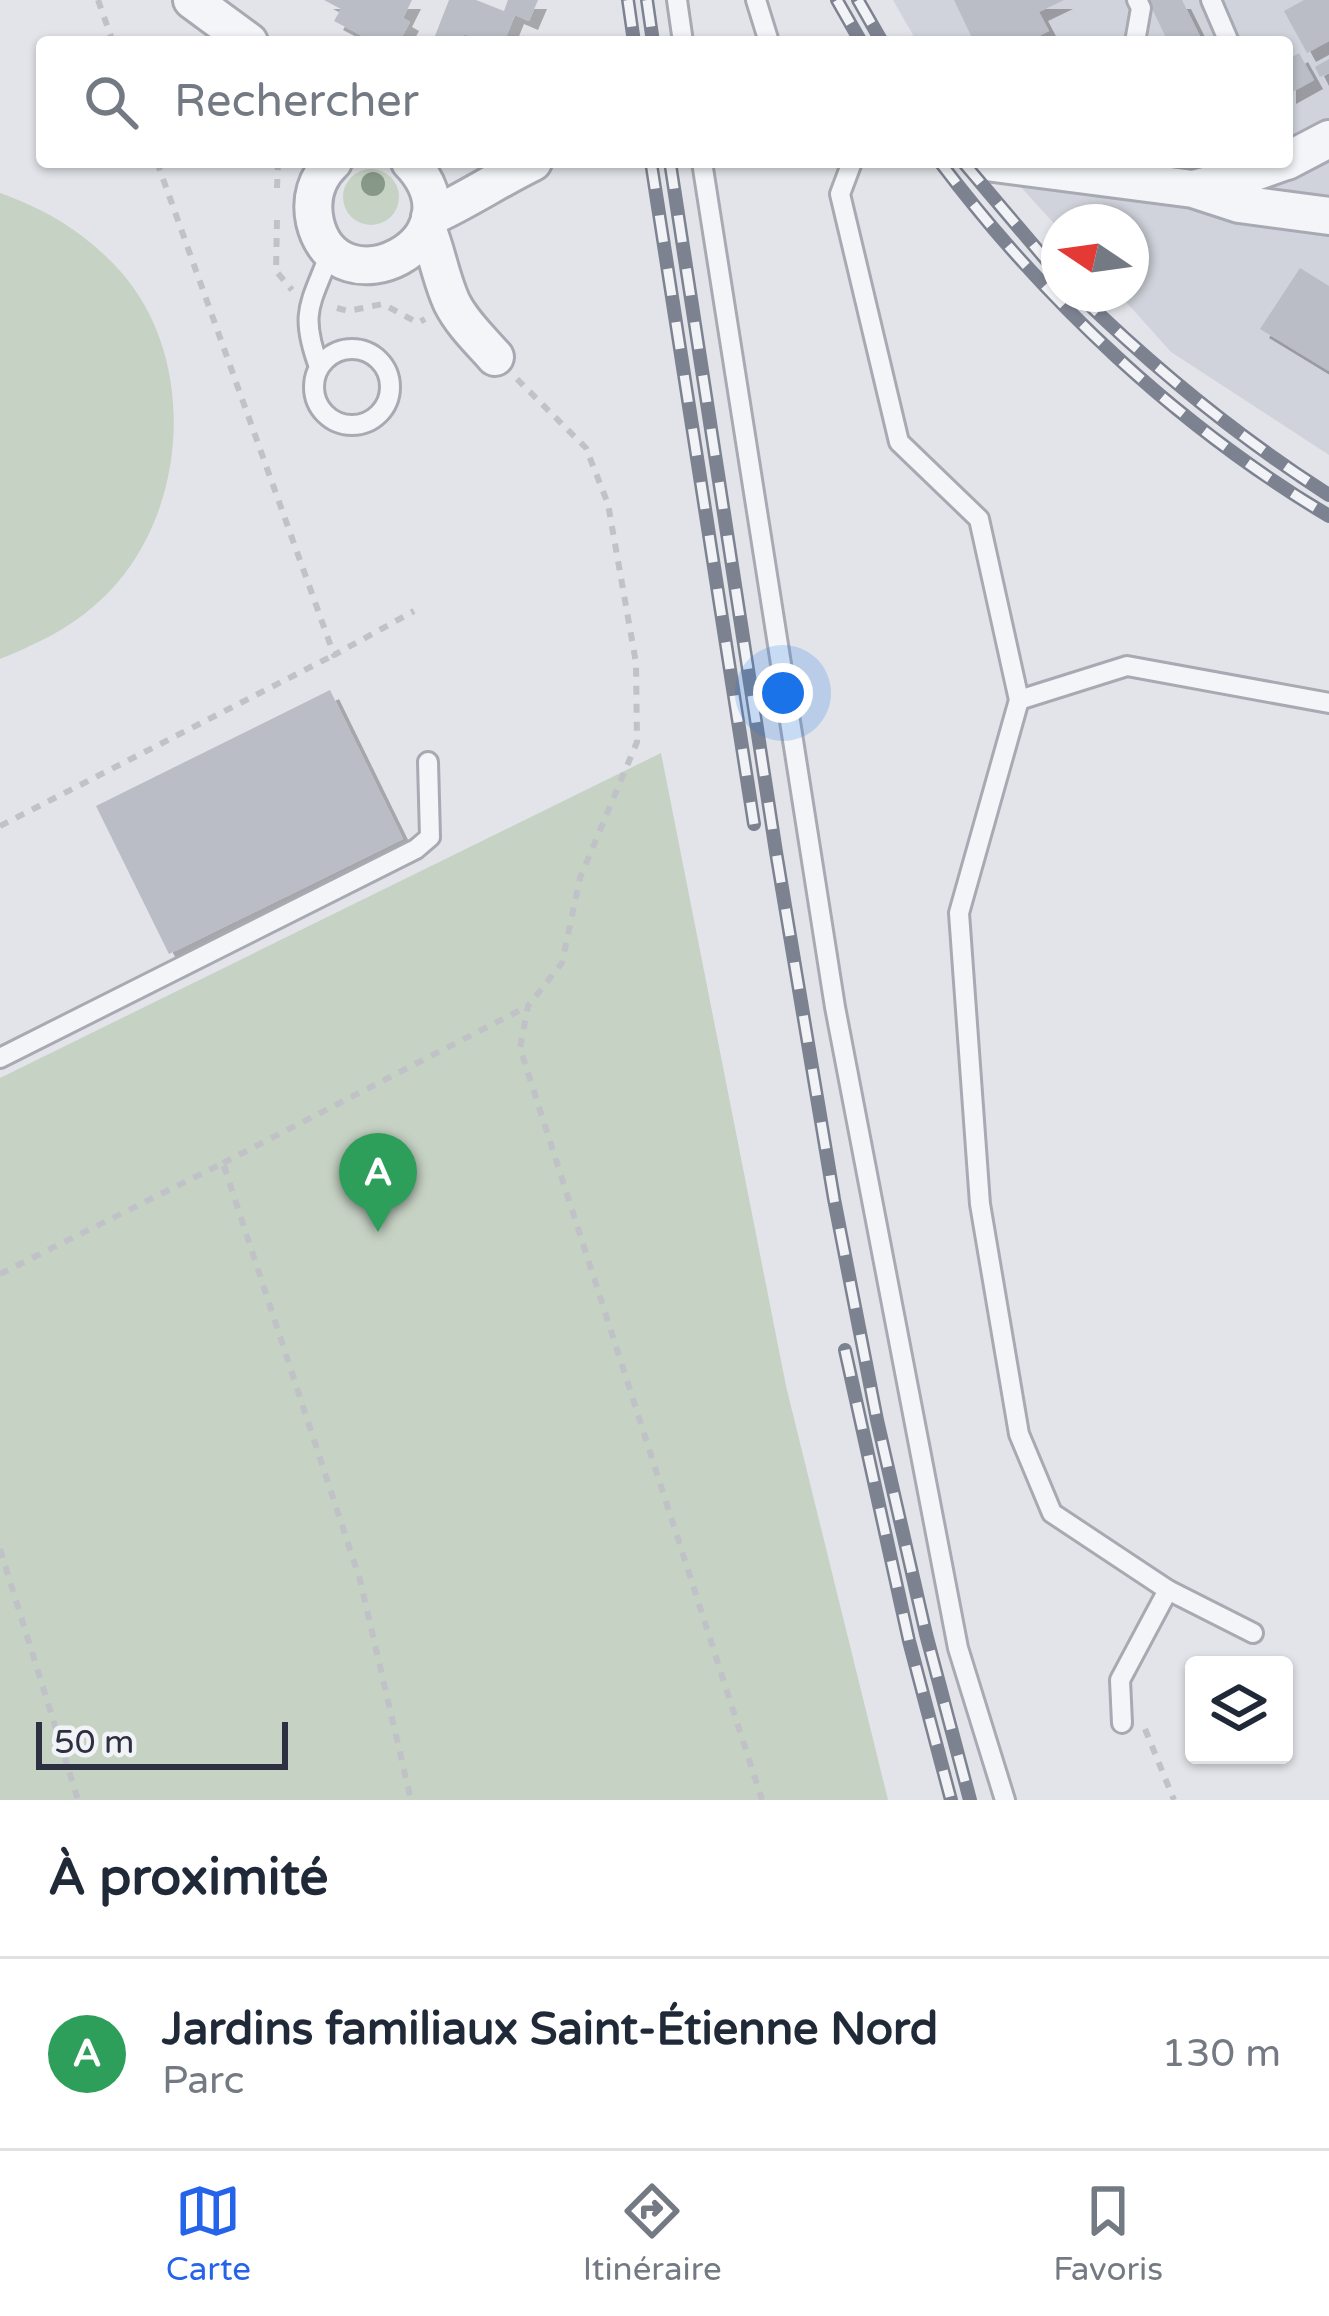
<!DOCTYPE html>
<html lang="fr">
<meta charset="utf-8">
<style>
body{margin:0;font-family:"Varela Round",sans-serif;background:#f6f6f7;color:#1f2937}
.controls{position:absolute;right:36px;bottom:36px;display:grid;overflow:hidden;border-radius:12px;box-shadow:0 3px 9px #0004}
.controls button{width:108px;height:108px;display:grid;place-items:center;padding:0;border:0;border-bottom:3px solid #e0e1e3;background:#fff;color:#1f2937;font:60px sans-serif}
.compass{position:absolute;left:1041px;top:204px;width:108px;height:108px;border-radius:50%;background:#fff;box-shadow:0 3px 9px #0004;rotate:283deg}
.scale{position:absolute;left:36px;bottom:30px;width:252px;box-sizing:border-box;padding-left:12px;border:6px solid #2c3040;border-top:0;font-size:33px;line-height:42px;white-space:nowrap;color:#2c3040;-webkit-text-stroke:9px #f2f3f7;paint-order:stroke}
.you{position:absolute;left:783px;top:693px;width:42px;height:42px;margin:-30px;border:9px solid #fff;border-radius:50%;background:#1a73e8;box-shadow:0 0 0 18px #1a73e833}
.badge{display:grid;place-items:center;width:78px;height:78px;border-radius:50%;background:#2563eb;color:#fff;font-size:39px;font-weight:700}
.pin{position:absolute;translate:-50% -99px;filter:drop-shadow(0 3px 6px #0008)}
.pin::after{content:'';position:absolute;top:63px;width:42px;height:36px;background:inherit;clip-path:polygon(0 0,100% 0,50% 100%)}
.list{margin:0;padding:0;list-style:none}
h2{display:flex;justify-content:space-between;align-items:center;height:156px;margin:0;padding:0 48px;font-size:51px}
h2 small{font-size:39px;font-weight:400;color:#747a83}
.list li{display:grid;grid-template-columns:78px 1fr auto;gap:36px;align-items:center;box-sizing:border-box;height:192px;padding:0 48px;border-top:3px solid #e0e1e3}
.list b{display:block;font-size:45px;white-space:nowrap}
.list p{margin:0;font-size:39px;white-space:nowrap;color:#747a83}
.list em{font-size:39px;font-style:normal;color:#747a83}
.icon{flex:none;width:66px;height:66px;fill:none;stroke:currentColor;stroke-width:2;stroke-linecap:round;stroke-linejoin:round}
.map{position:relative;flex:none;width:1329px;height:1800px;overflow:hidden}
.search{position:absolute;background:#fff;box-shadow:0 3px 9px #0004;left:36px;right:36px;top:36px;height:132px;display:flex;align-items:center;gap:30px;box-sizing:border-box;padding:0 42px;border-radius:12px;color:#747a83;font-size:45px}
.sheet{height:348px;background:#fff}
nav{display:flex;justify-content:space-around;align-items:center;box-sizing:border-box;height:168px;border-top:3px solid #e0e1e3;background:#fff;font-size:33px;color:#747a83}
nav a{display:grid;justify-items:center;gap:6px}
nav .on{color:#2563eb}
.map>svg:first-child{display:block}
</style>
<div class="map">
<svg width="1329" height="1800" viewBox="0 0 1329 1800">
<defs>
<filter id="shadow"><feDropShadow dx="9" dy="9" stdDeviation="0" flood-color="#0004"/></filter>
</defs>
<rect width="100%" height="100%" fill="#e2e4e9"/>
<!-- built -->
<path fill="#d0d3db" d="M893 0H1329V455L1171 352 1119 294H1131V222H1059V229L998 162H1287V42H917Z"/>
<!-- green -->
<g fill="#c6d2c4">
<circle cx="371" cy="197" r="28"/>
<path d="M0 193C48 210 87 234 121 272 202 364 187 527 95 605 67 630 34 645 0 659Z"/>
<path d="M661 753 786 1386 888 1800H0V1078Z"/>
</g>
<!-- building -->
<g fill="#babdc6" filter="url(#shadow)">
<path d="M324 0H412L403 18 410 22 399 42H374L334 21 341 9Z"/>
<path d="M449 0H476L504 11 508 0H538L529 21 515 15 504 42H469L471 37 464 34 460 42H436L433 41Z"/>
<path d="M954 0H1064L1039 12 1049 31 1027 42H974Z"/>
<path d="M1148 0H1182L1203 42H1168Z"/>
<path d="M1304 0H1329V41L1307 53 1284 11Z"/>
<path d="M1299 53 1314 80 1287 95V60Z"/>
<path d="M1329 59V73L1320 77 1315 67Z"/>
<path d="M1300 268 1329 286V371L1260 329Z"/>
<path d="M330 690 403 839 169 954 96 806Z"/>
</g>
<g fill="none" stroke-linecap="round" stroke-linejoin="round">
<defs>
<g id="lane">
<path d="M677 0 683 42"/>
<path d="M756 0 769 42"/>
<path d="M1211 0 1229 42"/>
<path d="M1135 42 1141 8 1137 0"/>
<path d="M702 162 835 1007 958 1648 1005 1800"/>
<path d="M852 162 840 194 899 442 979 519 1019 700 959 913 980 1204 1019 1434 1052 1513 1168 1590 1253 1633"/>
<circle cx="352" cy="387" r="38"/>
<path d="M319 367C298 310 312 303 331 250"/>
<path d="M1019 700 1127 666 1329 703"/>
<path d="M0 1058 416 849 430 837 428 762"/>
<path d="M1122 1723 1120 1680 1168 1590"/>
</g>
<g id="street">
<path d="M192 0 249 42"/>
<path d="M1287 161 1329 139"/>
<path d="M333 162C316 178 310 199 315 222 337 315 486 241 410 162"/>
<path d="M986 162 1193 189 1239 204 1329 216"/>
<path d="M1197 188 1241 177 1283 162"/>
<path d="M430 217C466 201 498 179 533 162"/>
<path d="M427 228C437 252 441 280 452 303 462 323 480 340 495 357"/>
</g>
</defs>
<!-- lane casing -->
<use href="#lane" stroke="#a8aab3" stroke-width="24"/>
<!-- street casing -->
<use href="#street" stroke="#a8aab3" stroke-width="42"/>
<!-- path -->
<g stroke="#c0c2c8" stroke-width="6" stroke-dasharray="9 9" stroke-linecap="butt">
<path d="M98 0 113 42"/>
<path d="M157 162 334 655 414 611"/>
<path d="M277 188 278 162"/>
<path d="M277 220 276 271 292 290"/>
<path d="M337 308 348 311 383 304 418 323 425 319"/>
<path d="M517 379 586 448 608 504 636 663 637 742 580 878 562 963 528 1006 520 1048 762 1800"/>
<path d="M0 826 334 655"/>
<path d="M223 1163 528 1006"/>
<path d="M0 1274 223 1163 360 1580 411 1800"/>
<path d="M0 1549 78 1800"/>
<path d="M1145 1729 1174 1800"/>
</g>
<!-- lane -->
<use href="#lane" stroke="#f4f5f8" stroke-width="18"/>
<!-- street -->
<use href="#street" stroke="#f4f5f8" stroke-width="36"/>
<defs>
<g id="rail">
<path d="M628 0 634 42"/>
<path d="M647 0 653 42"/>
<path d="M837 0 861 42"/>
<path d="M858 0 882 42"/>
<path d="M651 162 754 824"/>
<path d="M670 162 776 852 834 1199 877 1420 926 1634 970 1800"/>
<path d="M940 162C1045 301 1179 427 1329 516"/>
<path d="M963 162 1047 261"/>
<path d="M1078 294C1155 369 1238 437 1329 495"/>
<path d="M845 1350 909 1641 951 1800"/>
</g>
</defs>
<!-- rail casing -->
<use href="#rail" stroke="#7d8291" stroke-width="14"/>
<!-- rail -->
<use href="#rail" stroke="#f2f3f7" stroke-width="9" stroke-dasharray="27" stroke-linecap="butt"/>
</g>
<!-- trees -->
<circle fill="#879889" cx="373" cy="184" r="12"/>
</svg>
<div class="controls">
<button><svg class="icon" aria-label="layers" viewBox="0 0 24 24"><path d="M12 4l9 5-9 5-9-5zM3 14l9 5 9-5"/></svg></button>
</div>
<svg class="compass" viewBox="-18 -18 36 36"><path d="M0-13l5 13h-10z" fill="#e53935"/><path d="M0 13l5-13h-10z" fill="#747a83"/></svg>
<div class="scale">50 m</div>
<div class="you"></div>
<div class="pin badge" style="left:378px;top:1232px;background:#2e9e5b">A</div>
<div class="search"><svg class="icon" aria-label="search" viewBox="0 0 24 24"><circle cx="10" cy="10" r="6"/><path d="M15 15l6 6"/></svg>Rechercher</div>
</div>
<section class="sheet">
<h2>À proximité<small></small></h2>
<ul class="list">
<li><span class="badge" style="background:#2e9e5b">A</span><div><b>Jardins familiaux Saint-Étienne Nord</b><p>Parc</p></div><em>130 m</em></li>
</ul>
</section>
<nav>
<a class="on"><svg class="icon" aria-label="map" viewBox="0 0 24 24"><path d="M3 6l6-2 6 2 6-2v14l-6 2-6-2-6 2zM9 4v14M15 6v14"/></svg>Carte</a>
<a><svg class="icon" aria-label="directions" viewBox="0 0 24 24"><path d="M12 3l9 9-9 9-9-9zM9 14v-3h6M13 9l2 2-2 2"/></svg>Itinéraire</a>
<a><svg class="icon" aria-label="saved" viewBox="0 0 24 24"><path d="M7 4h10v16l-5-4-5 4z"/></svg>Favoris</a>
</nav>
